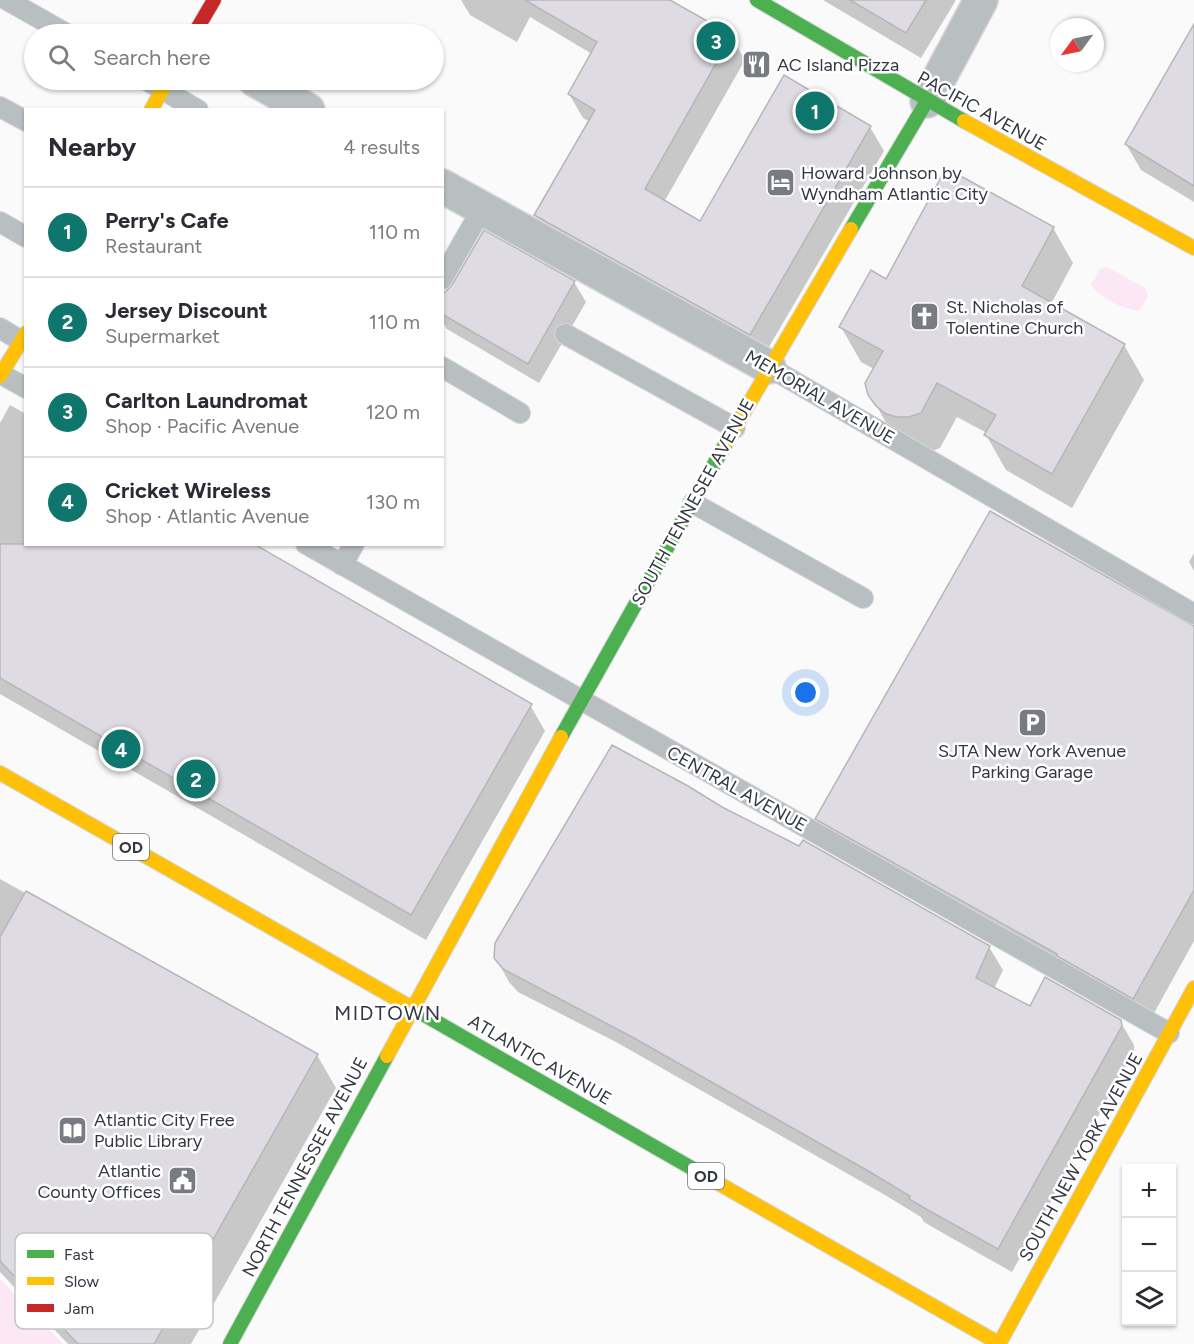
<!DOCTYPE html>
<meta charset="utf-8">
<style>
body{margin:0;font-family:Figtree,sans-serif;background:#f2f2f3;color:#2b2b33}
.controls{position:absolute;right:18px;bottom:18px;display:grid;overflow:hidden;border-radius:0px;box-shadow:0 2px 4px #0004}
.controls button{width:54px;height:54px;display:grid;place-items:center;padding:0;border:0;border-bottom:2px solid #e1e1e2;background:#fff;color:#2b2b33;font:30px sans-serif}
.compass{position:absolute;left:1050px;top:18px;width:54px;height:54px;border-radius:50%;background:#fff;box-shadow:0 2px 4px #0004;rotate:237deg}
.you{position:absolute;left:806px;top:693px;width:21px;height:21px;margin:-15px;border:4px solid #fff;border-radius:50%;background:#1a73e8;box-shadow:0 0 0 9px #1a73e833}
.badge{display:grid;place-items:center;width:39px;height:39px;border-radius:50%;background:#0f766e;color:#fff;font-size:20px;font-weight:700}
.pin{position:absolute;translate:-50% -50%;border:3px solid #fff;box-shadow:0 2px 6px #0006}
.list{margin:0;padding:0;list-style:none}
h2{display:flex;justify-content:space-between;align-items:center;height:78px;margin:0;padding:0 24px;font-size:26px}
h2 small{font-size:20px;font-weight:400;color:#7c7c81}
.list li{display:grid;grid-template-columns:39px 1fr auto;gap:18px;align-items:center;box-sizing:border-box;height:90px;padding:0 24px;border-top:2px solid #e1e1e2}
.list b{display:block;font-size:22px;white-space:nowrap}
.list p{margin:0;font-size:20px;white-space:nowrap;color:#7c7c81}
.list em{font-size:20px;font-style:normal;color:#7c7c81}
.icon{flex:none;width:33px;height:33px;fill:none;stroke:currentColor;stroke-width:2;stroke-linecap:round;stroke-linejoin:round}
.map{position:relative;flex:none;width:1194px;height:1344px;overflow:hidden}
.search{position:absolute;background:#fff;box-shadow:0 2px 4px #0004;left:24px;top:24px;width:420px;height:66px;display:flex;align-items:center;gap:15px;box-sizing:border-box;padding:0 21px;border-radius:33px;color:#7c7c81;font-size:22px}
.panel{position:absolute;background:#fff;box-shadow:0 2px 4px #0004;left:24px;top:108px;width:420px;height:438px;border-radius:0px}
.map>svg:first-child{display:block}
</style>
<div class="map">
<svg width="1194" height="1344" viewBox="0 0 1194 1344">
<rect width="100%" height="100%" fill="#fafafa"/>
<!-- green -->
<g fill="#fbe7f6">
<path d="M1107 267 1145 288 1148 296 1140 310C1127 312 1098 296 1091 285L1100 269Z"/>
<path d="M0 1279 63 1344H0Z"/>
</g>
<!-- shadow -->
<g fill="#0003">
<path d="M461 0H667L731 36 745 60 664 202 700 223 870 127 884 151 763 357 549 239 535 215 590 122 583 118 569 94 592 54 530 17 517 42 470 15Z"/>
<path d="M823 0H956L921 58Z"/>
<path d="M1194 27V202L1141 170 1126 144Z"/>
<path d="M1053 228 1073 263 1051 304 1124 345 1144 380 1072 508 1006 470 986 435 987 433 957 417 940 448 930 452 891 431 870 395 874 369 861 362 841 327 886 281Z"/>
<path d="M574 282 586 302 539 383 447 329 442 321V298Z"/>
<path d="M10 405 26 414V544L530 705 545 731 426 940 0 694V423Z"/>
<path d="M1194 553V571L1189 562Z"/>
<path d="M1194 628V941L1148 1024 832 845 817 819Z"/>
<path d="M721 808 989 947 1003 970 994 989 1031 1008 1120 1021 1134 1045V1051L1012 1272 941 1232 924 1222 921 1217 885 1195 616 1042 518 992 509 982 496 958Z"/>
<path d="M0 879 317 1055 336 1088 191 1344H68L0 1272Z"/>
</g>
<!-- building -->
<g fill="#dedce2" stroke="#b7b5ba" stroke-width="1.5">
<path d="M525 0H670L732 35 645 189 700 221 784 75 871 126 750 335 534 215 595 110 568 94 597 42Z"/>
<path d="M850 0H926L906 33Z"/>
<path d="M1194 24V186L1125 144Z"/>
<path d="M946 168 1054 227 1022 286 1125 344 1052 474 984 435 996 415 937 383 921 413 909 417H897L886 414 876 406 868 395 865 383 883 351 839 327 871 270 886 279Z"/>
<path d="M484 230 575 281 528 364 442 314V295L452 285Z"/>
<path d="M990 511 1194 626V890L1133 999 1057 956V954L815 819Z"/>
<path d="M0 544H254L532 704 411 915 0 678Z"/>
<path d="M612 745 688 786 722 807 799 846 803 840 990 946 976 978 1030 1006 1045 977 1121 1020 1122 1026 998 1249 926 1209 909 1199 910 1196 870 1172 634 1038 503 969 494 958 495 943Z"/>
<path d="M26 891 318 1054 154 1344H78L0 1261V937Z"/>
</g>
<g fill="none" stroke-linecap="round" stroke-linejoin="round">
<defs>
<g id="lane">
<path d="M7 0 67 34"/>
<path d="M146 80 198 110"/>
<path d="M0 107 26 121"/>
<path d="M0 222 26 237"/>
<path d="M442 279 482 209"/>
<path d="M0 328 21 341"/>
<path d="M565 334 735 428"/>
<path d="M442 367 520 413"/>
<path d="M769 367 1194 614"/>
<path d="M1 374 26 388"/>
<path d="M693 503 863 598"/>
<path d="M306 544 1169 1033"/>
<path d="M342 565 354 544"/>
</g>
<g id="street">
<path d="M255 80 308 110"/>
<path d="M927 101 981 0"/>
<path d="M442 186 769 367"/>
</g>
<g id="fast">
<path d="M757 0 964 121"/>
<path d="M851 229 927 101"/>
<path d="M561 737 726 443"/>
<path d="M407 1005 709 1178"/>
<path d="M230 1344 387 1056"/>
</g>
<g id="slow">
<path d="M151 110 168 80"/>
<path d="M964 121 1194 248"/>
<path d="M0 376 26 333"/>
<path d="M726 443 851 229"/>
<path d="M0 773 407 1005"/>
<path d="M387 1056 561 737"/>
<path d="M709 1178 1000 1344"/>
<path d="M999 1344 1194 988"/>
</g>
<path id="jam" d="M194 34 214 0"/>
</defs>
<!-- lane casing -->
<use href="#lane" stroke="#d6d7d9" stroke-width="22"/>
<!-- street casing -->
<use href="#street" stroke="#d6d7d9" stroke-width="36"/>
<!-- fast casing -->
<use href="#fast" stroke="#d6d7d9" stroke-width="16"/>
<!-- slow casing -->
<use href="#slow" stroke="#d6d7d9" stroke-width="16"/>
<!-- jam casing -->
<use href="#jam" stroke="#d6d7d9" stroke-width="16"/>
<!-- lane -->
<use href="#lane" stroke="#b9bec1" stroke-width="20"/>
<!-- street -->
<use href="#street" stroke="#b9bec1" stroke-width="33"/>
<!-- fast -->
<use href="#fast" stroke="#4caf50" stroke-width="14"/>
<!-- slow -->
<use href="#slow" stroke="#ffc107" stroke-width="14"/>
<!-- jam -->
<use href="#jam" stroke="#c62828" stroke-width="14"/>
</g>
<!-- icons -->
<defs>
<symbol id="restaurant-square" viewBox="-11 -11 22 22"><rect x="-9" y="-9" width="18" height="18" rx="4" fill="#787b82" stroke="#fff"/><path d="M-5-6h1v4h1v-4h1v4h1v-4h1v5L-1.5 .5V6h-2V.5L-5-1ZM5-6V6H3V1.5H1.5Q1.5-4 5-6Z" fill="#fff"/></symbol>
<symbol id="hotel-square" viewBox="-11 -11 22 22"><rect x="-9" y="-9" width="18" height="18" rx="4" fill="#787b82" stroke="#fff"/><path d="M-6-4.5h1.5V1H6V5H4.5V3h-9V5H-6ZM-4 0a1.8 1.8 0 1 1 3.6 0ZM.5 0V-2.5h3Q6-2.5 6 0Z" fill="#fff"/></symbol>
<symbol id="church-square" viewBox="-11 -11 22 22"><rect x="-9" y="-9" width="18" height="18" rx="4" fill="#787b82" stroke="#fff"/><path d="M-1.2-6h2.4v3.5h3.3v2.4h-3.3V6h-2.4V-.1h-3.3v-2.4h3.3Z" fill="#fff"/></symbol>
<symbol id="parking-square" viewBox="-11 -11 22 22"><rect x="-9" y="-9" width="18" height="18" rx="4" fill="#787b82" stroke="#fff"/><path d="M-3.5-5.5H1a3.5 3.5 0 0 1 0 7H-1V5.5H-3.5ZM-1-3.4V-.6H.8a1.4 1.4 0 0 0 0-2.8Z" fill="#fff"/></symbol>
<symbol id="library-square" viewBox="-11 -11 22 22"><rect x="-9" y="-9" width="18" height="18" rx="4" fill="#787b82" stroke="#fff"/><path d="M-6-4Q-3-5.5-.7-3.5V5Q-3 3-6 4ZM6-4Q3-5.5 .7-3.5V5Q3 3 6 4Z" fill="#fff"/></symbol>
<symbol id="civic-square" viewBox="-11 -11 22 22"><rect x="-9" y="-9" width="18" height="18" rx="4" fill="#787b82" stroke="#fff"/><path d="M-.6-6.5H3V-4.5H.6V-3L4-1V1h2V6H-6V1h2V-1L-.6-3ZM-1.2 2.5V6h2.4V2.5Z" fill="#fff"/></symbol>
</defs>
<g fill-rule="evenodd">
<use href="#restaurant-square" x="740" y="48" width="33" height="33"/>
<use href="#hotel-square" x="764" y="166" width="33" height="33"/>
<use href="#church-square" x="908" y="300" width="33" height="33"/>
<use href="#parking-square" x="1016" y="706" width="33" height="33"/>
<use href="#library-square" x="56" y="1114" width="33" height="33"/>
<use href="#civic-square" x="166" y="1164" width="33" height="33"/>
</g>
<g text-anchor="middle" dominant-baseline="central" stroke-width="5" stroke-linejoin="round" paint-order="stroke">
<!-- shield labels -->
<g fill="#fff" stroke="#70737a" stroke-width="1.5">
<rect x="113" y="834" width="36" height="26" rx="4.5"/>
<rect x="688" y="1163" width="36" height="26" rx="4.5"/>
</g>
<g font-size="16" font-weight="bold" fill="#323741">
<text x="131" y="847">OD</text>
<text x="706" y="1176">OD</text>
</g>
<!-- poi labels -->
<g font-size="18" fill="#323741" stroke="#fff" text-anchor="start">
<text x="777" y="65">AC Island Pizza</text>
<text x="801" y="173">Howard Johnson by<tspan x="801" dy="21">Wyndham Atlantic City</tspan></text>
<text x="946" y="307">St. Nicholas of<tspan x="946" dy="21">Tolentine Church</tspan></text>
<text x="1032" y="751" text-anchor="middle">SJTA New York Avenue<tspan x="1032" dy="21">Parking Garage</tspan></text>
<text x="94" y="1120">Atlantic City Free<tspan x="94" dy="21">Public Library</tspan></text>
<text x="161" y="1171" text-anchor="end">Atlantic<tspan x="161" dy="21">County Offices</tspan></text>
</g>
<!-- street labels -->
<g font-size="18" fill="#323741" stroke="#fff">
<text transform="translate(982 111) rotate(29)">PACIFIC AVENUE</text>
<text transform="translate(820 397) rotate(30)">MEMORIAL AVENUE</text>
<text transform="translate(693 502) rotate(-61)">SOUTH TENNESEE AVENUE</text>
<text transform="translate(737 789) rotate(29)">CENTRAL AVENUE</text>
<text transform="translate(540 1060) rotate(30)">ATLANTIC AVENUE</text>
<text transform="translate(1081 1157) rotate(-61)">SOUTH NEW YORK AVENUE</text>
<text transform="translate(305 1167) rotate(-62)">NORTH TENNESSEE AVENUE</text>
</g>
<!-- neighbourhood labels -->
<g font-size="20" letter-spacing="1.5" fill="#323741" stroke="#fff">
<text x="388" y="1013">MIDTOWN</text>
</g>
</g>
<!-- legend -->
<rect x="15" y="1233" width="198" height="96" rx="9" fill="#fff" stroke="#c2c3c6" stroke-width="1.5"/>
<rect x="27" y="1250" width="27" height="8" fill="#4caf50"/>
<rect x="27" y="1277" width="27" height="8" fill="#ffc107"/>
<rect x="27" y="1304" width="27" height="8" fill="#c62828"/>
<g font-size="16" fill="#323741">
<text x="64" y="1260">Fast</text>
<text x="64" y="1287">Slow</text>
<text x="64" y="1314">Jam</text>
</g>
</svg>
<div class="controls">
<button>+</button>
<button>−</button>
<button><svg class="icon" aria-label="layers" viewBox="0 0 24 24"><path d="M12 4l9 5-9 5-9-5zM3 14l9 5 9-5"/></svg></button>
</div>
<svg class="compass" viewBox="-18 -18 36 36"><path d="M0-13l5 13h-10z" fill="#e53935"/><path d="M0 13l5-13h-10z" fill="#7c7c81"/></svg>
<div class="you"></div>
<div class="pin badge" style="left:815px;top:111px">1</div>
<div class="pin badge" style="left:196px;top:779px">2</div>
<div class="pin badge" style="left:716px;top:41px">3</div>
<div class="pin badge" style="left:121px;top:749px">4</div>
<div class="search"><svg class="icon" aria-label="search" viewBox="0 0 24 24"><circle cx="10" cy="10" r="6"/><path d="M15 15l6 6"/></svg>Search here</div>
<section class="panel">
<h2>Nearby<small>4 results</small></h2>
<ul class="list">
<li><span class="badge">1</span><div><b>Perry's Cafe</b><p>Restaurant</p></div><em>110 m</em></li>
<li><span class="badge">2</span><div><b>Jersey Discount</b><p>Supermarket</p></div><em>110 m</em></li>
<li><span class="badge">3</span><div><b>Carlton Laundromat</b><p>Shop · Pacific Avenue</p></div><em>120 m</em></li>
<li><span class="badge">4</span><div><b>Cricket Wireless</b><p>Shop · Atlantic Avenue</p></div><em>130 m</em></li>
</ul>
</section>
</div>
